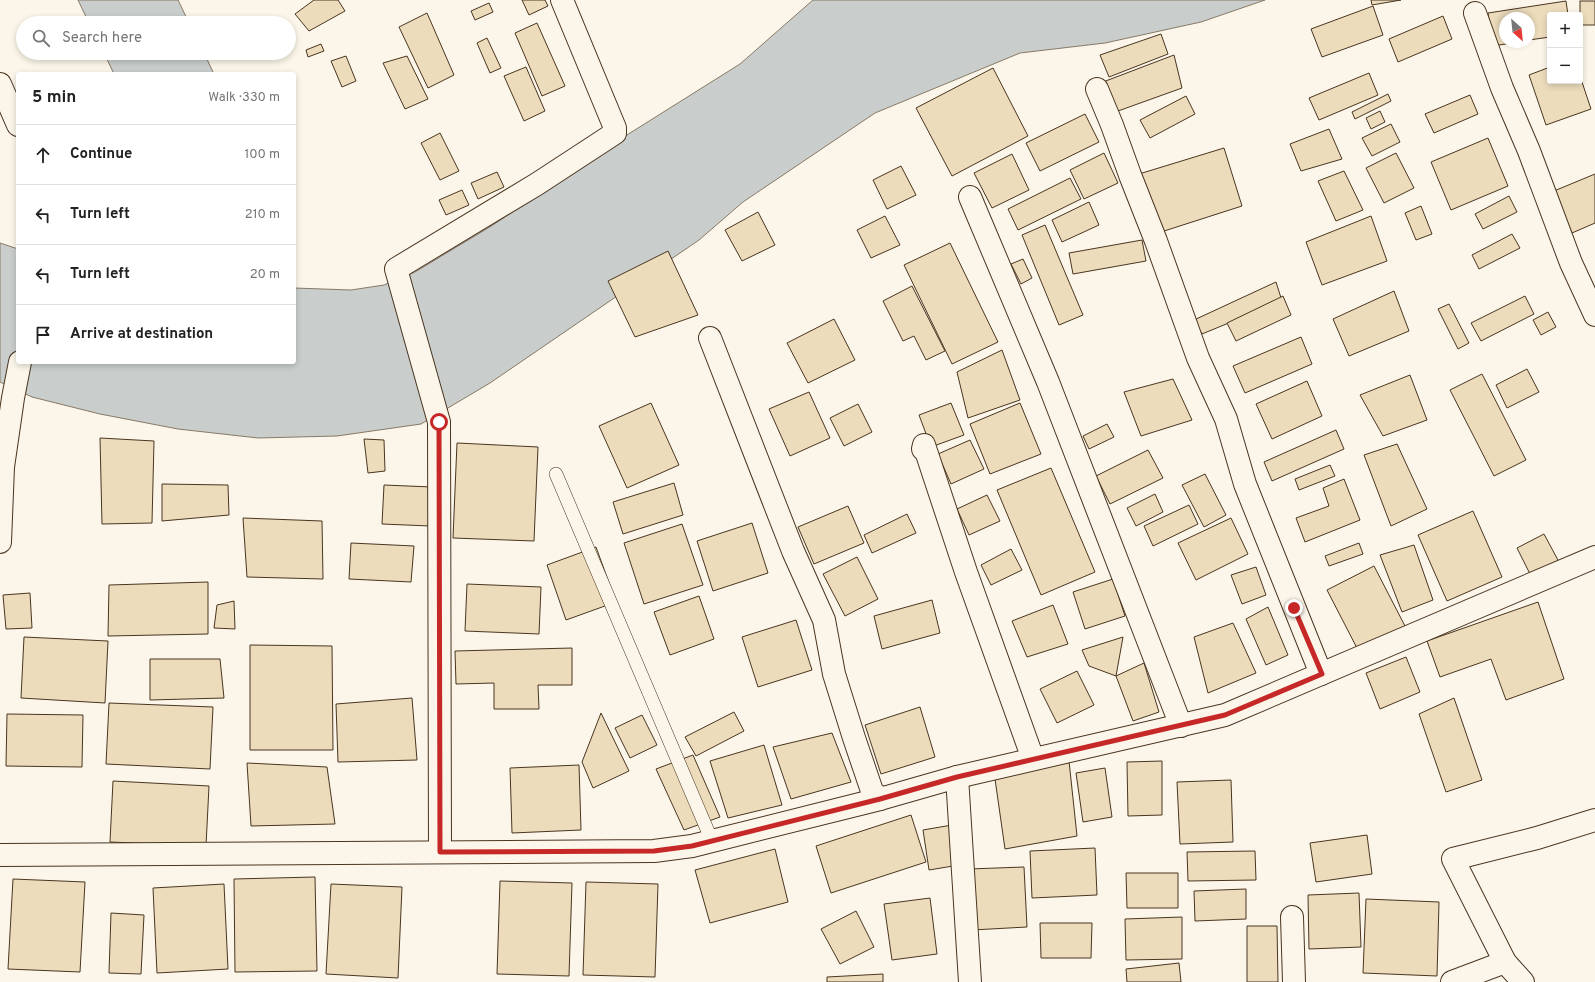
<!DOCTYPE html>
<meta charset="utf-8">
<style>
body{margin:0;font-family:Overpass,sans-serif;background:#f6f6f6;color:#222}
.controls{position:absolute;right:12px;top:12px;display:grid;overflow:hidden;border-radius:4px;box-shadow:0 2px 6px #0003}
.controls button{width:36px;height:36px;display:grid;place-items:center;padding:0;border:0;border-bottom:1px solid #e0e0e0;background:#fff;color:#222;font:20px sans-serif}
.compass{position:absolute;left:1499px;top:12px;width:36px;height:36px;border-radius:50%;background:#fff;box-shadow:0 2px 6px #0003;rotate:153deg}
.stop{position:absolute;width:12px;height:12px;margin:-9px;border:3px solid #c62828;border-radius:50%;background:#fff}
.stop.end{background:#c62828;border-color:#fff;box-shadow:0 1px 4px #0008}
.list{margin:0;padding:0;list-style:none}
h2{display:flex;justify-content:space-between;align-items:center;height:52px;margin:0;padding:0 16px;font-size:17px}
h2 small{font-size:13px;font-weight:400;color:#767676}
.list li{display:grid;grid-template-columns:26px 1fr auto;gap:12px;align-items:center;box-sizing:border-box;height:60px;padding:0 16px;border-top:1px solid #e0e0e0}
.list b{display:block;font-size:15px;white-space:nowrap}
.list em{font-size:13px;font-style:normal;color:#767676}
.icon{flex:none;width:22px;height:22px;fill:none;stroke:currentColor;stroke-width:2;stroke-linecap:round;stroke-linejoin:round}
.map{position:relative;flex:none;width:1595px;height:982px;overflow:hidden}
.search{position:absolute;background:#fff;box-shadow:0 2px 6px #0003;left:16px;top:16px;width:280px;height:44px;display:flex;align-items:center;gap:10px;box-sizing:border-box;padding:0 14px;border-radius:22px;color:#767676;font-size:15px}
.panel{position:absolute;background:#fff;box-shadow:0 2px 6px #0003;left:16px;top:72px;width:280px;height:292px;border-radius:4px}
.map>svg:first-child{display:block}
</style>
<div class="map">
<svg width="1595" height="982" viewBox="0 0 1595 982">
<rect width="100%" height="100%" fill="#fbf6e9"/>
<!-- water -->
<g fill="#c9cecd" stroke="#887966">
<path d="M78 0H178L189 23H89Z"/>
<path d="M813 0H1265L1201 22 1105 43 1020 53 875 113 743 202 699 240 490 383 421 424 337 436 258 438 178 429 100 414 32 397 0 382V243L18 249V362H294V288L351 290 384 285 415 272 493 225 587 160 740 64Z"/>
<path d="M104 53H204L214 74H114Z"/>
</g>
<!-- building -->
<g fill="#ecdcbc" stroke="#4a3520">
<path d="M314 0H338L345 11 309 31 295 14Z"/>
<path d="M522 0H545L548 6 529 15Z"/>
<path d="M1371 0H1401L1372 5Z"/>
<path d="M1566 1 1568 15H1550V37L1529 40V18H1505V42H1518L1493 46 1488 13Z"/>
<rect x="1580" y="1" width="15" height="24"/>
<path d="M489 3 493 12 475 20 471 11Z"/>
<path d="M1373 6 1383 35 1322 57 1311 29Z"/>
<path d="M427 13 454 75 428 88 399 27Z"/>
<path d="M1443 16 1452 39 1398 62 1389 39Z"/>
<path d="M537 23 565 86 542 96 515 33Z"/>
<path d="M1161 34 1168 54 1109 77 1100 55Z"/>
<path d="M487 38 501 68 490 73 477 43Z"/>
<path d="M321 44 324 51 308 57 306 50Z"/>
<path d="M1174 55 1182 88 1118 111 1103 82Z"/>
<path d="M346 56 356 81 342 87 331 61Z"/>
<path d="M407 56 428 99 405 109 383 63Z"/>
<path d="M526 67 545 111 524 121 504 76Z"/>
<path d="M1550 67V81H1580V76L1591 109 1546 125 1529 75Z"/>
<path d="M993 68 1028 136 952 176 916 108Z"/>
<path d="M1369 73 1378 95 1319 120 1309 98Z"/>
<path d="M1388 94 1391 101 1355 119 1352 112Z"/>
<path d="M1470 95 1478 114 1434 133 1425 114Z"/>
<path d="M1186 96 1195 114 1150 138 1140 120Z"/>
<path d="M1380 111 1385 122 1371 129 1366 118Z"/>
<path d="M1085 114 1099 142 1040 171 1026 143Z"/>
<path d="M1391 124 1400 142 1372 156 1362 138Z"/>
<path d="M1329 129 1342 159 1301 171 1290 144Z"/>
<path d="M440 133 459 171 440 180 421 143Z"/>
<path d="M1488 138 1508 186 1451 210 1431 162Z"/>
<path d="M1224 148 1242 206 1161 232 1139 174Z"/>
<path d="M1104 153 1118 183 1084 199 1070 170Z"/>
<path d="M1396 153 1414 188 1384 203 1366 168Z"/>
<path d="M1012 154 1029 190 992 208 974 173Z"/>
<path d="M901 166 916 195 887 209 873 180Z"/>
<path d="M1344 171 1363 210 1336 221 1318 181Z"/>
<path d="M497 172 504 187 478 199 471 183Z"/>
<path d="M1595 174V223L1572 233 1554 191Z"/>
<path d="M1070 178 1081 199 1018 230 1008 209Z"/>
<path d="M462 190 469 205 446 215 439 200Z"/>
<path d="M1509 196 1517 212 1483 229 1475 214Z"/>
<path d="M1089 202 1099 225 1062 242 1052 220Z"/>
<path d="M1421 206 1432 234 1416 240 1405 213Z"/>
<path d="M758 212 775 245 742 261 725 230Z"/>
<path d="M885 216 900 245 871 258 857 230Z"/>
<path d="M1371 216 1387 261 1322 285 1306 242Z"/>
<path d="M1045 225 1083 315 1059 325 1022 235Z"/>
<path d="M1512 234 1520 248 1479 269 1472 255Z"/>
<path d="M1142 240 1146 261 1073 274 1069 253Z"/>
<path d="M950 243 998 342 952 364 904 265Z"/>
<path d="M668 251 698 315 635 337 608 281Z"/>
<path d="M1023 259 1032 278 1021 284 1011 264Z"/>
<path d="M1276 282 1282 301 1202 334 1194 320Z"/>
<path d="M912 286 945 351 926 360 914 336 903 341 883 301Z"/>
<path d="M1394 291 1409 331 1349 356 1333 319Z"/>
<path d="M1283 296 1291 315 1236 341 1227 323Z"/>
<path d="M1525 296 1534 314 1481 341 1471 323Z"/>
<path d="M1449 304 1469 343 1458 349 1438 309Z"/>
<path d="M1548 312 1556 327 1541 335 1533 320Z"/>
<path d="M834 319 855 360 808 383 787 343Z"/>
<path d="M1301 337 1312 364 1245 393 1233 366Z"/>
<path d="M1002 350 1020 400 968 418 957 372Z"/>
<path d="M1527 369 1539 392 1507 408 1496 385Z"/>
<path d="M1482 374 1526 460 1494 476 1450 390Z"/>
<path d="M1410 375 1427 420 1383 436 1360 395Z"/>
<path d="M1173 379 1192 420 1141 436 1124 392Z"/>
<path d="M1307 381 1322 416 1272 439 1256 404Z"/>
<path d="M809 392 830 438 790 456 769 409Z"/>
<path d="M651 403 679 465 627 488 599 426Z"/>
<path d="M951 403 964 435 931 447 919 415Z"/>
<path d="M1020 403 1041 454 990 474 970 424Z"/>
<path d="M858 404 872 432 844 446 830 418Z"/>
<path d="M1107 424 1114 437 1089 449 1083 436Z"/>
<path d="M1336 430 1344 449 1272 481 1264 462Z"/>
<path d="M100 438 154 441 152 523 102 524Z"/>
<path d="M364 439 384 440 385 471 368 473Z"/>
<path d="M970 440 984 469 951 484 938 454Z"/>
<path d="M457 443 538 447 534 541 453 538Z"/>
<path d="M1397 444 1427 509 1391 526 1364 455Z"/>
<path d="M1148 450 1163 478 1110 504 1096 476Z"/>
<path d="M1330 465 1335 476 1299 490 1295 479Z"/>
<path d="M1051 468 1095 572 1041 595 997 490Z"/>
<path d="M1205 474 1226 515 1204 527 1182 485Z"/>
<path d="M1344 479 1360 520 1305 542 1296 518 1329 506 1323 488Z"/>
<path d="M674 483 683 515 623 534 613 502Z"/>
<path d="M162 484 228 485 229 515 162 521Z"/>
<path d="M384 485 432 487 430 526 382 524Z"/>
<path d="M1155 494 1163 512 1136 526 1127 508Z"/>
<path d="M987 495 1000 521 969 535 957 509Z"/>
<path d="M1189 505 1198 524 1153 546 1144 526Z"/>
<path d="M848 506 864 543 814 564 798 527Z"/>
<path d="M1473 511 1502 577 1447 601 1418 535Z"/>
<path d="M907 514 916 533 872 553 864 535Z"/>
<path d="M243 518 322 521 323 579 247 577Z"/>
<path d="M1231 518 1248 554 1196 580 1178 543Z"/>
<path d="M752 523 768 573 713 591 697 541Z"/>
<path d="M682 524 703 585 644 604 624 543Z"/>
<path d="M1544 534 1559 562 1531 576 1517 548Z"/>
<path d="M351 543 414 546 411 582 349 579Z"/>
<path d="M1359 543 1363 554 1329 566 1325 556Z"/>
<path d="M1414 545 1433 600 1402 612 1380 555Z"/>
<path d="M596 547 616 602 566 620 547 565Z"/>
<path d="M1011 549 1022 570 991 585 981 565Z"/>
<path d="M857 557 878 599 845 616 823 574Z"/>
<path d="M1374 566 1406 628 1359 652 1327 590Z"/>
<path d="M1256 567 1266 595 1242 604 1231 575Z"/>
<path d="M1113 579 1125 616 1085 629 1073 592Z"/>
<path d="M208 582V634L108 636 109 585Z"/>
<path d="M467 584 541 587 539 634 465 631Z"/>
<path d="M30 593 32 628 6 629 3 595Z"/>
<path d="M699 596 714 639 670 655 654 612Z"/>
<path d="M932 600 940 633 882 649 874 616Z"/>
<path d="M234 601 235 629 214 628 217 605Z"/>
<path d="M1538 602 1564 679 1506 700 1491 659 1440 677 1427 641Z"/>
<path d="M1053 605 1068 644 1027 657 1012 621Z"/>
<path d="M1268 607 1288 655 1266 665 1246 619Z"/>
<path d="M796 620 812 670 758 687 742 637Z"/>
<path d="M1233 623 1256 673 1208 693 1194 637Z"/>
<path d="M24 637 108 641 105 703 21 698Z"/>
<path d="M1123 637 1116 676 1089 666 1082 650Z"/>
<path d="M250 645 332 646 333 750H250Z"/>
<path d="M572 648V685H538L539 709H494V683L456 684 455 651Z"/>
<path d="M1406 657 1420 692 1380 709 1366 673Z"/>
<path d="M150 659H220L224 698 150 700Z"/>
<path d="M1144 663 1159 712 1133 721 1116 676Z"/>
<path d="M1077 671 1094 705 1057 723 1040 689Z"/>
<path d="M412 698 417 760 338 762 336 704Z"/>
<path d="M1454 698 1482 780 1446 792 1419 714Z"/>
<path d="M109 703 213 707 210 769 106 764Z"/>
<path d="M920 707 935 757 881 774 865 725Z"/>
<path d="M734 712 744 731 696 756 685 737Z"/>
<path d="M601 713 629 771 593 788 582 762Z"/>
<path d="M7 714 83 715 82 767 6 766Z"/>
<path d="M642 715 657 745 630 758 615 728Z"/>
<path d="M832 733 851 782 791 799 773 747Z"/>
<path d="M764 745 782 805 728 818 710 761Z"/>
<path d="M693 755 720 817 684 830 656 769Z"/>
<path d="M1069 761 1077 836 1005 849 995 779Z"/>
<path d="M1162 761V815L1128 816 1127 762Z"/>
<path d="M247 763 327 767 335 824 251 826Z"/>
<path d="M579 765 581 830 512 833 510 768Z"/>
<path d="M1105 768 1112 817 1083 822 1076 773Z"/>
<path d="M1231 780 1233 842 1180 844 1177 782Z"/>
<path d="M113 781 209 786 206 846 110 842Z"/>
<path d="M911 815 926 862 831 893 816 846Z"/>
<path d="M952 825 959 865 929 870 923 830Z"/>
<path d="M1367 835 1372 874 1316 882 1310 843Z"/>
<path d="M1095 848 1097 895 1032 898 1030 851Z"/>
<path d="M775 849 788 902 710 923 695 870Z"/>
<path d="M1255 851 1256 880 1188 881 1187 852Z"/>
<path d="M1024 867 1027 927 972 930 969 869Z"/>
<path d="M1126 873H1178V908H1127Z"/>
<path d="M315 877 317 971 235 972 234 879Z"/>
<path d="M13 879 85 882 80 972 8 969Z"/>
<path d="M500 881 572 883 569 976 497 974Z"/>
<path d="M586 882 658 884 655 977 583 975Z"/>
<path d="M224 884 228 969 157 973 153 888Z"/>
<path d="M331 884 402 887 398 978 326 974Z"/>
<path d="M1246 889V919L1195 921 1194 891Z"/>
<path d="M1359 893 1361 947 1309 949 1308 895Z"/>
<path d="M930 898 937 954 892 960 884 904Z"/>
<path d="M1366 899 1439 902 1437 976 1363 973Z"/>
<path d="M856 911 874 947 840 964 821 929Z"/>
<path d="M111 913 144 915 141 974 109 973Z"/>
<path d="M1182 917V959L1126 960 1125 919Z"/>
<path d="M1040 923H1092L1091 958H1041Z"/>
<path d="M1247 926H1277L1278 982H1247Z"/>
<path d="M1179 963 1181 982H1127L1126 969Z"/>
<path d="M883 974V982H827V977Z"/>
</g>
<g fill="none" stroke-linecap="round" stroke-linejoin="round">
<defs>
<path id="lane" d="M556 474 712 841"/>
<g id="street">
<path d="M1475 13 1502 88 1529 151 1571 263 1595 315"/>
<path d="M0 84 18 125"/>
<path d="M1097 89 1112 125 1130 175 1156 241 1198 358 1226 419 1245 484 1321 674"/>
<path d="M970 197 1048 382 1181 726"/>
<path d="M710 338 793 551 824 620 834 674 854 738 872 791 880 799"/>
<path d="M923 449 924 445 966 572 1033 759"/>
<path d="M0 542 3 467 13 398 20 362"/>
<path d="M957 777 970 982"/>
<path d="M440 852 439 422 396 269 537 184 615 133V128L562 0"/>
<path d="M0 855 654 851 692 846 880 799 957 777 1225 715 1595 557"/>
<path d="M1292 917 1294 982"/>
<path d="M1505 962 1453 859 1537 838 1595 820"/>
<path d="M1452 982 1505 962 1523 982"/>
</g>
</defs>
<!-- lane casing -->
<use href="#lane" stroke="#4a3520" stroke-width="14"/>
<!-- street casing -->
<use href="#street" stroke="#4a3520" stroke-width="24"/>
<!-- lane -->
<use href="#lane" stroke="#fbf6e9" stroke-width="13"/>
<!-- street -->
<use href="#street" stroke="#fbf6e9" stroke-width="22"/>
</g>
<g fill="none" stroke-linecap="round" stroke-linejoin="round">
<!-- route -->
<path stroke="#c62828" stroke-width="5" d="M439 422 440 852 654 851 692 846 880 799 957 777 1225 715 1322 674 1294 608"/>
</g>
</svg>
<div class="controls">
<button>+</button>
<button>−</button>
</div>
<svg class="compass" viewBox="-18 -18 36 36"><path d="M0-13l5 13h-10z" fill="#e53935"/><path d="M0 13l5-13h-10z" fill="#767676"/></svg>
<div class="stop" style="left:439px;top:422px"></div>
<div class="stop end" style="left:1294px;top:608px"></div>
<div class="search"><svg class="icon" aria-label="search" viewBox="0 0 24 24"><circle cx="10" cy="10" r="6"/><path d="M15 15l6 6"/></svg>Search here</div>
<section class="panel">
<h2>5 min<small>Walk · 330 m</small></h2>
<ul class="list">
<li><svg class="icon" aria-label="ahead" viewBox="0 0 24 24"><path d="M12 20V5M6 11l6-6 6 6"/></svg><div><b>Continue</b></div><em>100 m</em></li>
<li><svg class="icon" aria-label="left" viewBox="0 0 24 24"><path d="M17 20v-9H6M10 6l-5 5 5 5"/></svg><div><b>Turn left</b></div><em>210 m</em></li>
<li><svg class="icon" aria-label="left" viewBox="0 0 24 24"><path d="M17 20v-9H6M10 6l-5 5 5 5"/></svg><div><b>Turn left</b></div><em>20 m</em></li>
<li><svg class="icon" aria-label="arrive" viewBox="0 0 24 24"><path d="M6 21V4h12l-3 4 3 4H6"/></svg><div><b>Arrive at destination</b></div></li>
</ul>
</section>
</div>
